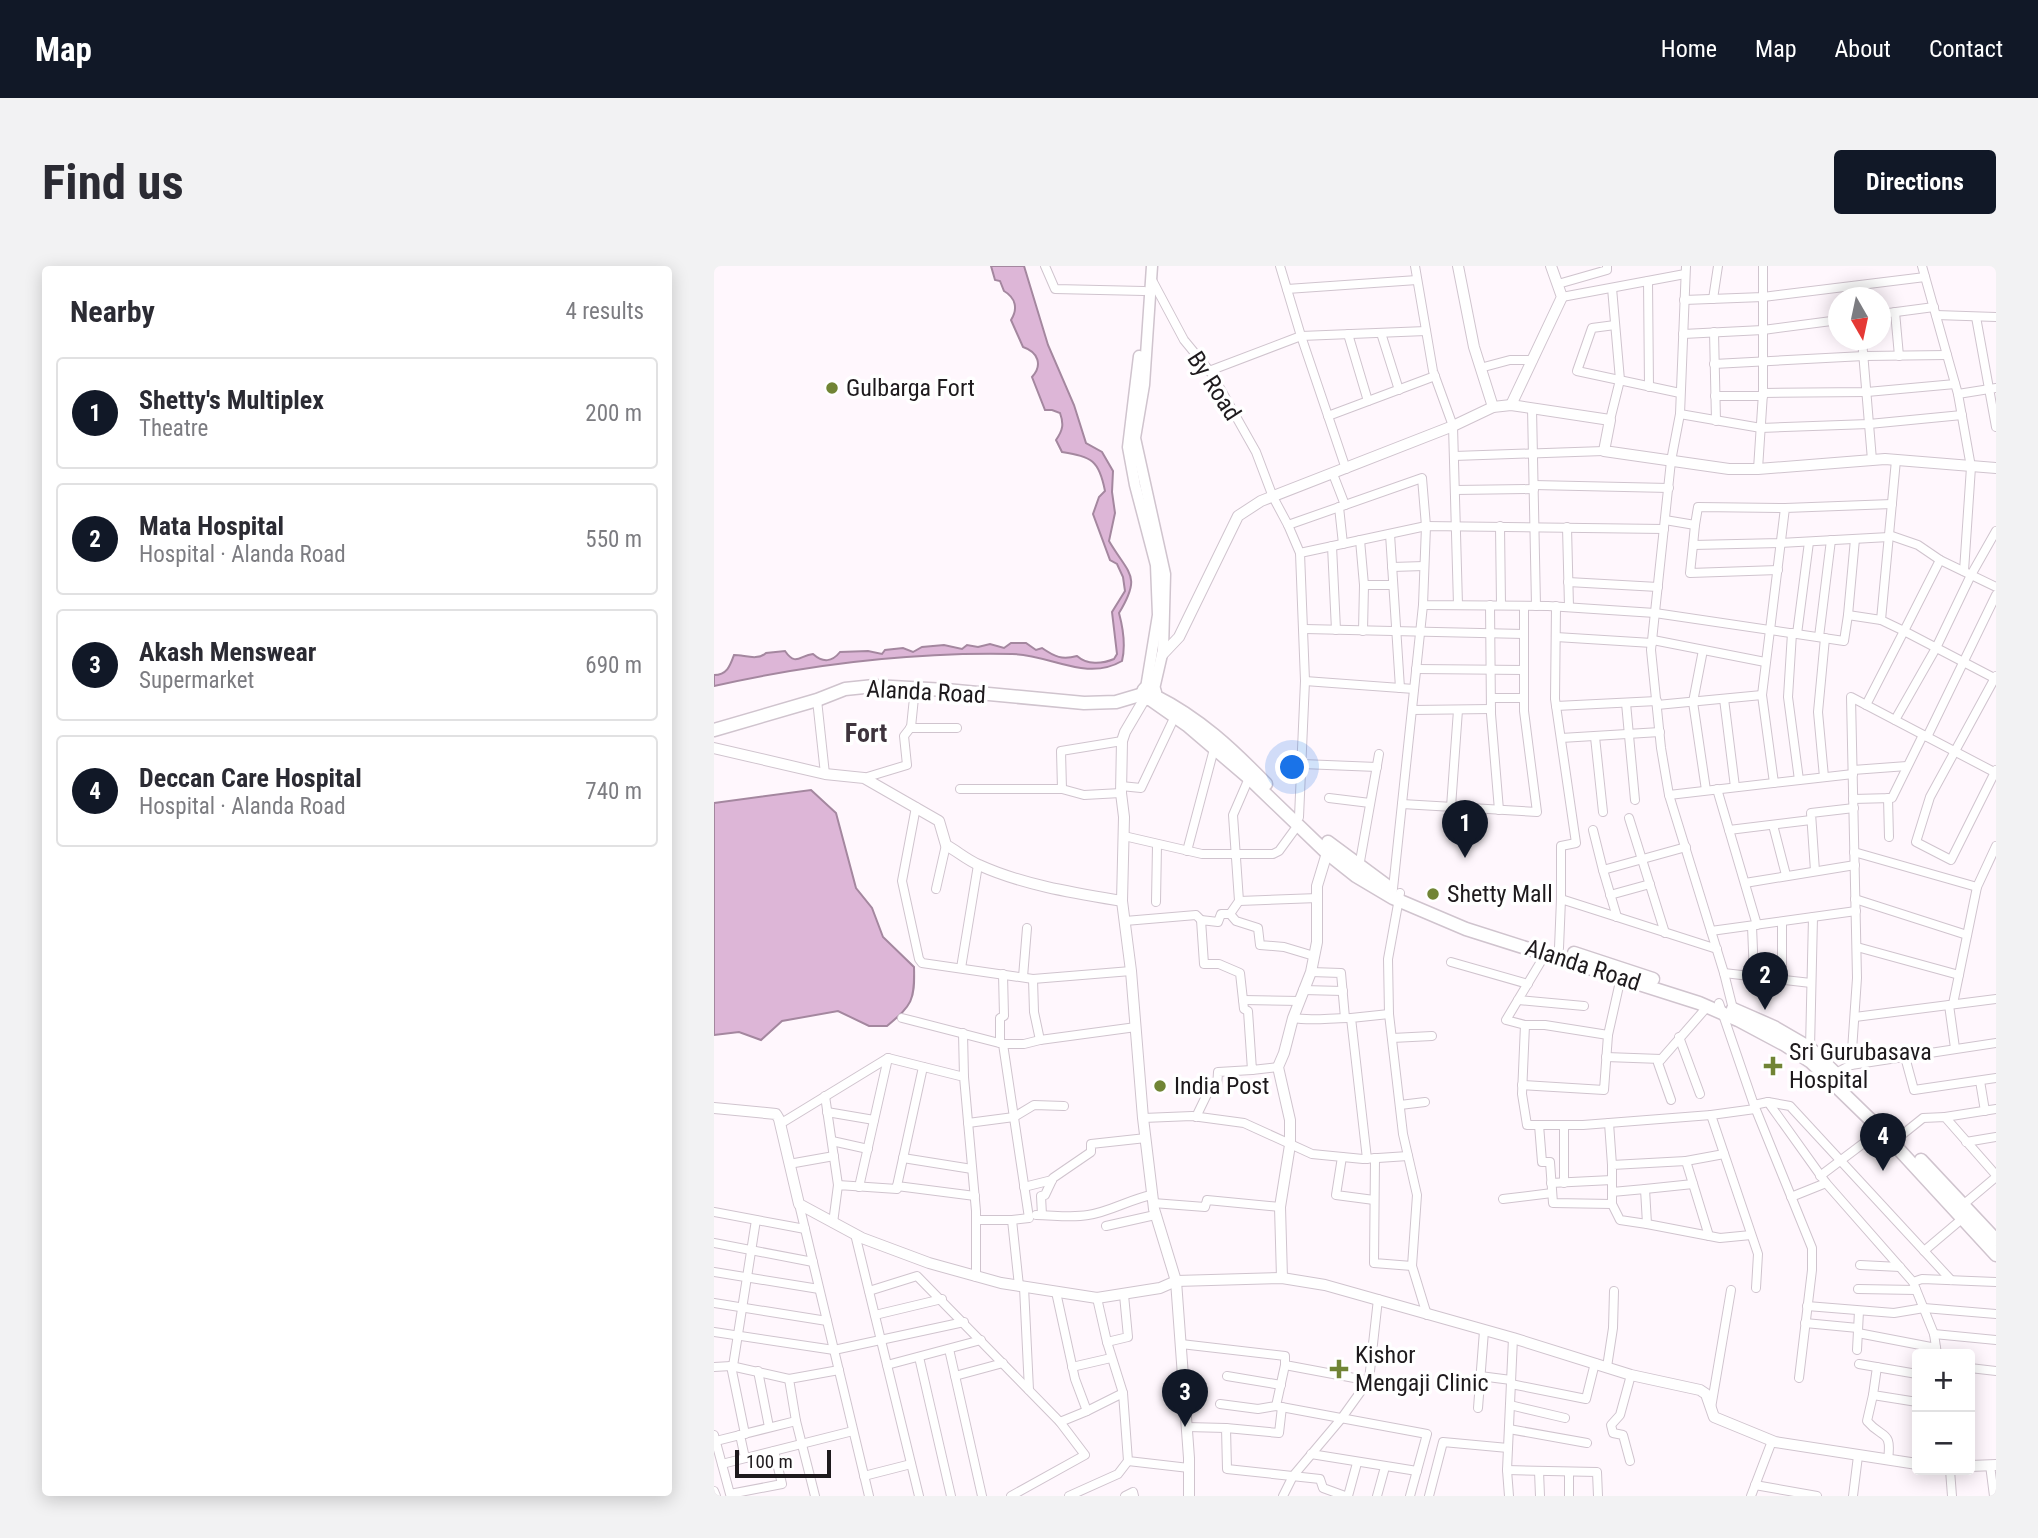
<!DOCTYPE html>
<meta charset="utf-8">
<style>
body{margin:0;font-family:"Roboto Condensed",sans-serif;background:#f2f2f3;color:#2b2b33}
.controls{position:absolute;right:21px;bottom:21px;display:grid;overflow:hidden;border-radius:7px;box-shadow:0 4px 18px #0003}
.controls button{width:63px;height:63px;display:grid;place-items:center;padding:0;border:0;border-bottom:2px solid #e1e1e2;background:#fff;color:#2b2b33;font:35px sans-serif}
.compass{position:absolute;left:1114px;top:21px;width:63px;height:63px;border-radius:50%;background:#fff;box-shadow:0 4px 18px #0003;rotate:171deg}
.scale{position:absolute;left:21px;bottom:18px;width:96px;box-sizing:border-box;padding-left:7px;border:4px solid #1e1a1d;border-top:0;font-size:19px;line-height:24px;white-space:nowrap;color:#1e1a1d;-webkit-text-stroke:5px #fff;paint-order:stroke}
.you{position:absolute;left:579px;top:502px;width:24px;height:24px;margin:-18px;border:5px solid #fff;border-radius:50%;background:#1a73e8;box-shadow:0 0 0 10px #1a73e833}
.badge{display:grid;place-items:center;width:46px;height:46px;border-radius:50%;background:#111827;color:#fff;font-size:23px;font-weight:700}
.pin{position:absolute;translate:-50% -58px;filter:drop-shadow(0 2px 4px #0008)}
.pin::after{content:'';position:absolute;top:37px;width:24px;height:21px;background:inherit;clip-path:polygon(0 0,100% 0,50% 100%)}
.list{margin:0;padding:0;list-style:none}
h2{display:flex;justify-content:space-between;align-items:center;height:91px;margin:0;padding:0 28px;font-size:30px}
h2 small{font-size:23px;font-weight:400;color:#7c7c81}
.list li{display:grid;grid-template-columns:46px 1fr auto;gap:21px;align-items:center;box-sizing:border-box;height:112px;margin:0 14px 14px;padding:0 14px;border:2px solid #e1e1e2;border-radius:7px}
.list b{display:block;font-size:26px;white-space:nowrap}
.list p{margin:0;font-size:23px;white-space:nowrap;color:#7c7c81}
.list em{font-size:23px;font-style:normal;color:#7c7c81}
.map{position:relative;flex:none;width:1282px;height:1230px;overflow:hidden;border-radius:7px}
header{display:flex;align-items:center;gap:42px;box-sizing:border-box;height:98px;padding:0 35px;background:#111827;color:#fff}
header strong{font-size:33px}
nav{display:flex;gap:38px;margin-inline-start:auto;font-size:24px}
.intro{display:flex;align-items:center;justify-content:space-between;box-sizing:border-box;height:168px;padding:0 42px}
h1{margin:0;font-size:49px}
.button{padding:18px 32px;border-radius:7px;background:#111827;color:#fff;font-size:24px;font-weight:700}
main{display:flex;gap:42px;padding:0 42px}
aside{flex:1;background:#fff;border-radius:7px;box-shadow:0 4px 18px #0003}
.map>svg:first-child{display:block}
</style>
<header>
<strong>Map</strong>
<nav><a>Home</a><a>Map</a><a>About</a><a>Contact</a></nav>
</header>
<div class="intro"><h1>Find us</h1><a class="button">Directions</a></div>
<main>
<aside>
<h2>Nearby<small>4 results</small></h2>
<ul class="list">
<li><span class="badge">1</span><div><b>Shetty's Multiplex</b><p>Theatre</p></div><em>200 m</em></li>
<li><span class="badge">2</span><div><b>Mata Hospital</b><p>Hospital · Alanda Road</p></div><em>550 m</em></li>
<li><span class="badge">3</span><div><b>Akash Menswear</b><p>Supermarket</p></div><em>690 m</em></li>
<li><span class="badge">4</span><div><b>Deccan Care Hospital</b><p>Hospital · Alanda Road</p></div><em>740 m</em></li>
</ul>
</aside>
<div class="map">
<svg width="1282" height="1230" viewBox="0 0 1282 1230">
<rect width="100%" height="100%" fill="#fff7fd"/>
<!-- water -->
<g fill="#ddb6d7" stroke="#a4879f" stroke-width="2">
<path d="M277 0H310L334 79 360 139 372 177 388 186 399 205 398 226 401 247 395 275C415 309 428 309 405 347 409 362 412 379 408 395 372 416 335 388 298 388 198 386 98 398 0 420V409C13 409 16 400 20 389 31 389 43 395 52 387L71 385C82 401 86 389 99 388 109 397 118 396 126 386L154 385 168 388 171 384 189 382 199 386 208 381 230 379 248 383 253 379 264 381 276 378 290 382 297 377H312L322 384 328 382C341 391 348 394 363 390 373 399 388 398 400 393L403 388 398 346 411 325 409 311 403 298 396 294 379 248 385 231 391 225C385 194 378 191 348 186L342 174C349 164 350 158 346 147L338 144H331L318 111C329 99 324 86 309 81L297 54C304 43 302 32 290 25L286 15 281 14Z"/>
<path d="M97 524 122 547 142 622 158 642 169 671 200 701C201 735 198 739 173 760H155L124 745 68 755 47 774 25 766 0 769V537Z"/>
</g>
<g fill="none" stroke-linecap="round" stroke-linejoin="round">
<defs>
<g id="minor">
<path d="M331 0 341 23 430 25"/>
<path d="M566 0 587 70 632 203"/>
<path d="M701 0 719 105 739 160 744 339"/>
<path d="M972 0 966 148 1047 162 1155 158 1248 149"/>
<path d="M1208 0 1244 128 1257 201 1250 305"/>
<path d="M438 14 470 74 498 108 542 186 559 231 574 259 708 212 712 260 709 339 834 340 941 347 1130 375 1134 349 1167 354"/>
<path d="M934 15 935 121"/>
<path d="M844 18 893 4V0"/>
<path d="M573 23 703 14"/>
<path d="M848 31 971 8"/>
<path d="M999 33 1004 0"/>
<path d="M970 34 1049 31 1211 11"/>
<path d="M1181 46 1185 90"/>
<path d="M1167 48 1220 41"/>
<path d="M1222 49 1282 51"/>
<path d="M1262 51 1282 161"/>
<path d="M901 59 878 62 863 105 966 127"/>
<path d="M1000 66 1002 155"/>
<path d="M667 67 685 124"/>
<path d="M634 68 654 135"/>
<path d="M969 68 1049 64 1125 54"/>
<path d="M1148 74 1158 194"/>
<path d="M1000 98 1150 90 1233 89"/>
<path d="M766 102 796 94H819"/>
<path d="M495 105 587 70 712 65"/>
<path d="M1049 127 1153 126 1241 118"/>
<path d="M1244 128 1282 122"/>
<path d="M1001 130H1049"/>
<path d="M818 142 822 340"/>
<path d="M966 148 957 195 937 384 947 482 955 529 1010 707 1020 747"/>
<path d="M614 150 721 110"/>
<path d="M896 154 906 114 898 22"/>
<path d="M740 190 890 185"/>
<path d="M1182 194 1167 354 1190 365 1226 294 1282 321"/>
<path d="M1044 203 1049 127V0"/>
<path d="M619 208 631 239"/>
<path d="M820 219 955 222"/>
<path d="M741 224 820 223"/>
<path d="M625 241 629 278"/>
<path d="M951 254 981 259 984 241 1071 242"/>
<path d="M574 259 586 287"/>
<path d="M981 259 979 279 1066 277 1175 271"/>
<path d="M786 260 787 339"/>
<path d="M853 261 855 341"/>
<path d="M676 268 686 422"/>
<path d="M1175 269 1204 279 1226 294"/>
<path d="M646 274 650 319H678"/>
<path d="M979 279 976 307 1064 304"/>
<path d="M618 280 622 364"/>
<path d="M678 301 710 300"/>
<path d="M854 316 944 321"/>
<path d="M776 339 777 448 785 544"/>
<path d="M842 340 841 433 862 577 847 580V633"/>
<path d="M1134 349 1141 273"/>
<path d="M591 363 810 368"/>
<path d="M649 365 650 319"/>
<path d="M1078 367 1074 431 1085 514"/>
<path d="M1083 368 1095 276"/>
<path d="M842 371 938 377"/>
<path d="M1105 371 1117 274"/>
<path d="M939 374 1051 396"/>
<path d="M989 384 979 436 992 524"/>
<path d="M702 403 810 404"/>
<path d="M1282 410 1216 531 1202 576 1237 594 1282 504"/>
<path d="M591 415 700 423"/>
<path d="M777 432H810"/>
<path d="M1010 433 1021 521"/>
<path d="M103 434 111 508"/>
<path d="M912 437 921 534"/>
<path d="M943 439 1048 429"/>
<path d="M1152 439 1190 365 1282 413"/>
<path d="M842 440 943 435"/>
<path d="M698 444 777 443"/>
<path d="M1181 454 1222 382 1257 309 1282 265"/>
<path d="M196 462H243"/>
<path d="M881 471 889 546"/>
<path d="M1213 471 1282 329"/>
<path d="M847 472 946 466"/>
<path d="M588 498 663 501"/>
<path d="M1139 504 1193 500"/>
<path d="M1110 511 1104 446 1111 372"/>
<path d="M150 512 193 499 190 470 197 461 201 422"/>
<path d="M535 512 519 549 525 635 516 648 522 655 544 662 546 679 570 681 600 690"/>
<path d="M1060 517 1048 429 1071 242 1178 238"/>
<path d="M407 520 427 522 462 448"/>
<path d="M246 523H348L370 529 407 527"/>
<path d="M348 523 347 485 408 475"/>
<path d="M1003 523 1043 659"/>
<path d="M955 529 1139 508"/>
<path d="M615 532 656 537"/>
<path d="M1174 532 1175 571"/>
<path d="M1139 533 1178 532 1209 469"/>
<path d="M688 538 823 546 810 445V340"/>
<path d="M202 541 188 615 205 693 208 697 319 713 417 705"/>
<path d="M737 541 744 444"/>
<path d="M585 551 591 415 586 287 712 260 950 263"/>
<path d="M915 552 951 667"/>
<path d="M1059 559 1072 609"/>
<path d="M879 564 889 604"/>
<path d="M1015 564 1097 554"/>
<path d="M410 570 488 588H559L565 585 584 559"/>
<path d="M473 585 500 483"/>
<path d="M1140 586 1263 621"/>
<path d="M645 601 665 488"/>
<path d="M1101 605 1097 547 1140 542"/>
<path d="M1031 617 1141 599"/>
<path d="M222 623 232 579"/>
<path d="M686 627 674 693 675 748 689 868 703 929 698 1000 713 1049"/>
<path d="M896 629 936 618"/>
<path d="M678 632 709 339"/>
<path d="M1141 633 1253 669"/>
<path d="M525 635 604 632"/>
<path d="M442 636 443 579"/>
<path d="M516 648H507L504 656 487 654 490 698H505L526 707 530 743 534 745 538 804 564 801"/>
<path d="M903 651 889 604 972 581"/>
<path d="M411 655 482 649 487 654"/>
<path d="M1038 660 1040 710"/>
<path d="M997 665 1142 645"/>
<path d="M1143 681 1245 709"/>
<path d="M845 682 847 633 1003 683"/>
<path d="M832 687 792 754 811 759 808 828 813 859H869L997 849"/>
<path d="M737 696 814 718"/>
<path d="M247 702 264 599"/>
<path d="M597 706 627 707 631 752"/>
<path d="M1010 707 1097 717"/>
<path d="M309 711 313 662"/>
<path d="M1068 714V656"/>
<path d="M589 724 629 725"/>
<path d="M529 734 586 735"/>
<path d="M804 734 870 740"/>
<path d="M1005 737 1040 839 1054 836 1112 917 1199 1016 1220 1068 1223 1088"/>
<path d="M1239 738 1263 621 1282 580"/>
<path d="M1235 739 1241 782"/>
<path d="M1141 751 1282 733"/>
<path d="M188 752 289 778 315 952 298 954 305 1020"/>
<path d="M579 752C597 755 615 752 634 752"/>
<path d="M811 759H831L894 769"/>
<path d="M249 767 250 811"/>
<path d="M965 771 986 828"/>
<path d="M678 772 718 770"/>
<path d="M326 774 422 761"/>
<path d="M286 777V752L290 750 289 708"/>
<path d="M289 778H310L326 774 320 746 319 713"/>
<path d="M1096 782 1099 651"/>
<path d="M892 791 947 793"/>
<path d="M1191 791 1200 824 1282 812"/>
<path d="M1137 799 1143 712 1137 431 1282 507"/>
<path d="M209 801 183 920 261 930"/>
<path d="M1118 809 1137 799 1282 777"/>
<path d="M1266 815 1271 845"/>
<path d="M808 819 890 824 894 769 907 711"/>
<path d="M111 830 124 919"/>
<path d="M957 834 944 797 993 741"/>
<path d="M1054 836 1076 840 1237 1014"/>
<path d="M686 839 711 836"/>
<path d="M1040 839 1098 982V1004L1085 1112"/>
<path d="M1041 843 997 849 1044 988 1042 1022"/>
<path d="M113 846 160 854"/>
<path d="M482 851 496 822H503L504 806 538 804"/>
<path d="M1231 851 1282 843"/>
<path d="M429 852 478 850 530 857 598 888 649 893 694 890"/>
<path d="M254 857 300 851 320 839 350 840"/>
<path d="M895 857 898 899"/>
<path d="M66 858 174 792 250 811 262 945V1011"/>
<path d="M825 859 828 896H836L839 937 898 938V926L931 923 933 958 1006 972 1037 969"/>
<path d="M850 859V917"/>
<path d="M118 875 154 883"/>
<path d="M1179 876 1209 852 1231 851 1282 909"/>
<path d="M1252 876 1282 871"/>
<path d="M628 891 622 929 660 934"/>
<path d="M189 892 258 903"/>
<path d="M661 892 660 997 698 1000"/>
<path d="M653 893 637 752 675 748"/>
<path d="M972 895 1010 888"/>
<path d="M75 898 120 890"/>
<path d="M1106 910 1167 864"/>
<path d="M837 917 898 914"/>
<path d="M145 921 174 792"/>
<path d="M310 921 338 914"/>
<path d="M931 923 979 918"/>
<path d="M898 926V899L972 895 995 970"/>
<path d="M1077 931 1112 917"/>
<path d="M789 933 838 927"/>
<path d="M439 937 491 941 493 934 566 941"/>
<path d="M85 938 155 1230"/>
<path d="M898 938 906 954 933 958"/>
<path d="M1250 938 1282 911"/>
<path d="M0 946 91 963"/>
<path d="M322 949C339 949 357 952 374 949 396 946 416 933 438 929"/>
<path d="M328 949 327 930 331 929 339 912 377 886V878L432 872"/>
<path d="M262 954H298"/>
<path d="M119 957 124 919 183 923V920"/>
<path d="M392 960 441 949"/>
<path d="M141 968 205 1230"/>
<path d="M0 977 99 996"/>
<path d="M1210 985 1249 952"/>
<path d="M1146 999 1186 1001"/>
<path d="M0 1006 105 1023"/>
<path d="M1199 1016 1208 1013 1282 1016"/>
<path d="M310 1021 315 1124"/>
<path d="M1144 1023 1202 1024"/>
<path d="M155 1025 203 1010 346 1156 373 1145 409 1127 414 1195 475 1202"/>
<path d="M342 1026 361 1113 373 1145"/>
<path d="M383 1032 393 1076 409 1127"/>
<path d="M0 1037 113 1055"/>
<path d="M1093 1040 1180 1047 1210 1042 1282 1048"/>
<path d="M161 1049 228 1033"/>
<path d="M1091 1057 1144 1062"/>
<path d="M0 1066 120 1084 250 1056"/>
<path d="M1144 1067 1222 1082"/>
<path d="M1220 1068 1282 1074"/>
<path d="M393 1076 414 1071 410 1029"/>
<path d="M467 1078 571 1090V1099L699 1123"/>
<path d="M235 1083 268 1230"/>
<path d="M1143 1084 1145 1045"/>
<path d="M205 1091 237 1230"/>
<path d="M1145 1098 1203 1108"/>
<path d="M173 1099 267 1074"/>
<path d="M571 1099 562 1140 713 1168 696 1230"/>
<path d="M17 1100 31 1168"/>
<path d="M19 1100 42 954"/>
<path d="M0 1101 17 1100 75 1113"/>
<path d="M358 1101 397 1092"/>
<path d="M893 1101 899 1062 900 1025"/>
<path d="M1163 1101 1159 1129 1203 1136"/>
<path d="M1256 1102 1282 1105"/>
<path d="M44 1105 55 1161"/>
<path d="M241 1110 289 1097"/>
<path d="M513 1110 567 1119"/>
<path d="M766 1110 797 1114"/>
<path d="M797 1118 872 1133 881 1097"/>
<path d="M1159 1129 1153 1155C1169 1174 1178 1163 1174 1194"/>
<path d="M506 1138 544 1143 562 1140"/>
<path d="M796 1139 851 1152"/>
<path d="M764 1142 770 1065"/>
<path d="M997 1142 1017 1024"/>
<path d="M473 1161 512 1162 513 1203 606 1213 609 1222 631 1230"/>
<path d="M512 1162 565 1167 568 1141"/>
<path d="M795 1163 873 1177"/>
<path d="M0 1169 16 1228 68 1218 60 1185"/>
<path d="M26 1169 31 1192"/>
<path d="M2 1175 82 1155"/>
<path d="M597 1188 703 1205"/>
<path d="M916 1195 909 1169 899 1167 897 1159 906 1149 917 1109"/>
<path d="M8 1198 139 1165"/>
<path d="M1276 1199 1280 1230"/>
<path d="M793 1204 883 1206 884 1230"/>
<path d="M1236 1204 1238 1230"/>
<path d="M825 1205 826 1230"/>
<path d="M855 1206V1230"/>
<path d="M150 1210 197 1198"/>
<path d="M1041 1219 1103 1230"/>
<path d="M0 1225 2 1230"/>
<path d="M101 1230 82 1155 75 1113 125 1104"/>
<path d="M297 1230 371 1189 346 1156"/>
<path d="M355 1230 404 1208 414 1195"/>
<path d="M411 1230 419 1226 420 1230"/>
<path d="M569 1230 579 1210 627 1153 655 1114 664 1033"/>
<path d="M634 1230 643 1197"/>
<path d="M663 1230 671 1201"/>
<path d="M715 1230 729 1176 794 1182"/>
<path d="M795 1230 793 1204 799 1072"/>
<path d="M1037 1230 1058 1175"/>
<path d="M1139 1230 1144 1190"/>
</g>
<g id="tertiary">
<path d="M744 0 760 81 779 141"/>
<path d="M797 139 848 31 837 0"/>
<path d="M448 389 465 371 524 250 547 235 739 160 779 141 797 139 896 154 890 185 1015 203H1044L1171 193 1282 202"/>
<path d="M431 432 411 466 408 475 407 527 410 551 408 635 417 705 429 852 440 943 462 1015 475 1192V1230"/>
<path d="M0 482 111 508 150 512 225 555 232 579C243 585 253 594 265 599 309 619 360 627 408 635"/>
<path d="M0 842 62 848 65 853 85 938 148 972 215 997 287 1017 383 1032 446 1022 462 1015 568 1012 611 1019 799 1072 917 1109 986 1124 992 1128 1000 1151 1061 1176 1203 1198"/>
<path d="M568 1012 566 941 576 879V854L564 801 570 787 579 752 597 706 603 676V620L613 587"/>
<path d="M1256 1200 1282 1199"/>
</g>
<g id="secondary">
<path d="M438 0 430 119 421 172 451 308 449 384 440 423"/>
<path d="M425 90 414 181 421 219 442 299 444 349 432 422"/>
</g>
<g id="primary">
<circle cx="435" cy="427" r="6"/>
<path d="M441 430C485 452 518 483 552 518"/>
<path d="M436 433 473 459 535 512 613 587 642 610 679 632 752 663 985 737 1024 754 1071 779 1097 796 1167 864 1282 989"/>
<path d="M0 464 103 434 131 423 160 420 232 424 370 437 402 436 429 428"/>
<path d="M614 576 672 619"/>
<path d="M860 687 939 713"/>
<path d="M1019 743 1060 761 1096 782 1121 807"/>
<path d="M1207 894 1282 974"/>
</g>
</defs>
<!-- minor casing -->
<use href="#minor" stroke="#d0c4ce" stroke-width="10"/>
<!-- tertiary casing -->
<use href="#tertiary" stroke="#d0c4ce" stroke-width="12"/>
<!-- secondary casing -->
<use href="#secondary" stroke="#d0c4ce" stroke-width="13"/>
<!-- primary casing -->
<use href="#primary" stroke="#d0c4ce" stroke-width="15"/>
<!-- minor -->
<use href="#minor" stroke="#fff" stroke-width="8"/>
<!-- tertiary -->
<use href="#tertiary" stroke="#fff" stroke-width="10"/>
<!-- secondary -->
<use href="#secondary" stroke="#fff" stroke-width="10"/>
<!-- primary -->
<use href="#primary" stroke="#fff" stroke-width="12"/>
</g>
<!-- markers -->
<g fill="#718435" stroke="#fff" stroke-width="2.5">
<circle cx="118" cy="122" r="7"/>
<circle cx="719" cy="628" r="7"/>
<path d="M1055.5 789.5h7v7h7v7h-7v7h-7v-7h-7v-7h7z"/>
<circle cx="446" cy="820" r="7"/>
<path d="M621.5 1092.5h7v7h7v7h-7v7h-7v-7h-7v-7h7z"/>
</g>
<g text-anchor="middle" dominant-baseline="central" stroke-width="7" stroke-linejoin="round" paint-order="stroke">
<!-- street labels -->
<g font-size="24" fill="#1e1a1d" stroke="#fff">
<text transform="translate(500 120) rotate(57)">By Road</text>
<text transform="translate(212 426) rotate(3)">Alanda Road</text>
<text transform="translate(869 699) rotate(18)">Alanda Road</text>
</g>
<!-- poi labels -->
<g font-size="24" fill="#1e1a1d" stroke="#fff" text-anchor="start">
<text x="132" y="122">Gulbarga Fort</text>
<text x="733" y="628">Shetty Mall</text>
<text x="1075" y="786">Sri Gurubasava<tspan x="1075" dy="28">Hospital</tspan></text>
<text x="460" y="820">India Post</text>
<text x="641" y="1089">Kishor<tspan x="641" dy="28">Mengaji Clinic</tspan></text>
</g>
<!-- neighbourhood labels -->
<g font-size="26" font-weight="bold" fill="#3e343d" stroke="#fff">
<text x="152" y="467">Fort</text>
</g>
</g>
</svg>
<div class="controls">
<button>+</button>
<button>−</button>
</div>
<svg class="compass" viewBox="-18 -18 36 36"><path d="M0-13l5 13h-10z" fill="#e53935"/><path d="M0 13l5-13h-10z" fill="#7c7c81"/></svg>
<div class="scale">100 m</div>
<div class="you"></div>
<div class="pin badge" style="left:751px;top:592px">1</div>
<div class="pin badge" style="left:1051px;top:744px">2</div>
<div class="pin badge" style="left:471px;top:1161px">3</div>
<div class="pin badge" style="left:1169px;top:905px">4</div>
</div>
</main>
